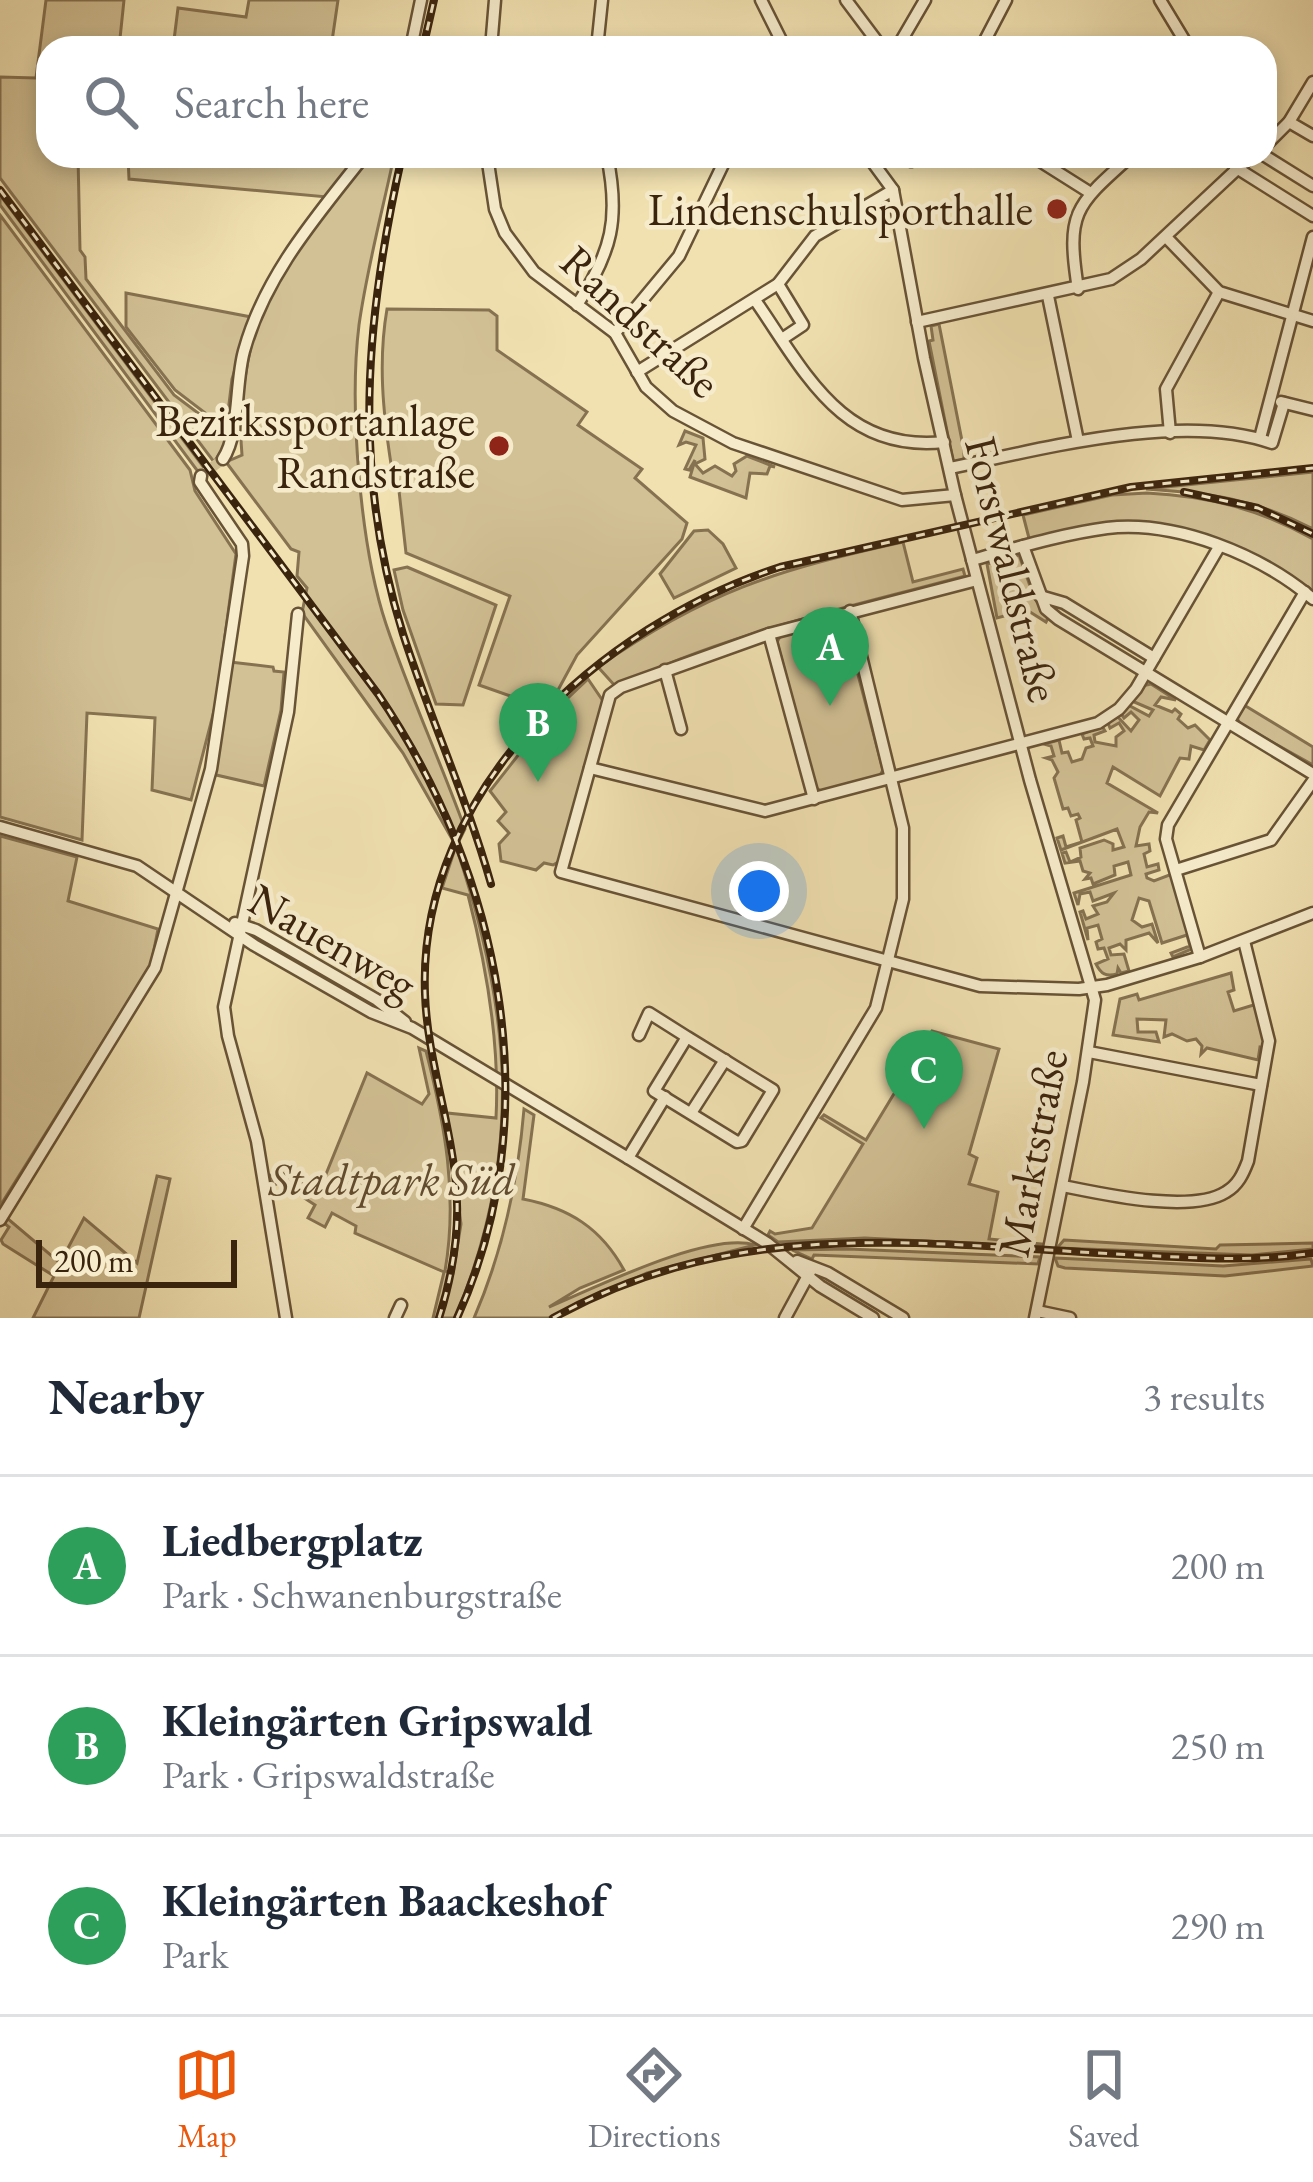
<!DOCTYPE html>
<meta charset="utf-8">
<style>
body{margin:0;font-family:"EB Garamond",serif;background:#f6f6f7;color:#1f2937}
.scale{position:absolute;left:36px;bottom:30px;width:201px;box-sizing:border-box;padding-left:12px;border:6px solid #3b240d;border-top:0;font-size:33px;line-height:42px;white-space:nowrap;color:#3b240d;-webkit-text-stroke:9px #f6eccc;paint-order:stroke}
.you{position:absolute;left:759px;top:891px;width:42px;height:42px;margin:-30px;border:9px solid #fff;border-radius:50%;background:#1a73e8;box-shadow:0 0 0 18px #1a73e833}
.badge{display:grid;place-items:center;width:78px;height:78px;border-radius:50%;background:#ea580c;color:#fff;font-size:39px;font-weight:700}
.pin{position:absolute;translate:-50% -99px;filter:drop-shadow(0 3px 6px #0008)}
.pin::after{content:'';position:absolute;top:63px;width:42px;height:36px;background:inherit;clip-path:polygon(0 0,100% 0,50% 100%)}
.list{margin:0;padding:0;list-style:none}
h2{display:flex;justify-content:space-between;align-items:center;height:156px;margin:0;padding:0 48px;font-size:51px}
h2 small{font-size:39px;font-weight:400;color:#747a83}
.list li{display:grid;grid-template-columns:78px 1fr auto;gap:36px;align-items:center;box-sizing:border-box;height:180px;padding:0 48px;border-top:3px solid #e0e1e3}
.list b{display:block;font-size:45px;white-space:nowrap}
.list p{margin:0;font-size:39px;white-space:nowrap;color:#747a83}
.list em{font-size:39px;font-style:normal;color:#747a83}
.icon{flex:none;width:66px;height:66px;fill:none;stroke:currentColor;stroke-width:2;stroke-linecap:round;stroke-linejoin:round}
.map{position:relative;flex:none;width:1313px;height:1318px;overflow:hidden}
.search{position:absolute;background:#fff;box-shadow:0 6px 18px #0003;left:36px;right:36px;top:36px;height:132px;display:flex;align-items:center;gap:30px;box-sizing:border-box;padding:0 42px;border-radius:36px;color:#747a83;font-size:45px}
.sheet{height:696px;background:#fff}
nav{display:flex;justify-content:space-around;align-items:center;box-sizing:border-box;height:168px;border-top:3px solid #e0e1e3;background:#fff;font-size:33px;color:#747a83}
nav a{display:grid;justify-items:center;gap:6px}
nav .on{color:#ea580c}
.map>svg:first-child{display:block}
</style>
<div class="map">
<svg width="1313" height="1318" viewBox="0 0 1313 1318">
<rect width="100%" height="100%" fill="#f1e1b1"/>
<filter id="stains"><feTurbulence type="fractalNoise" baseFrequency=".00167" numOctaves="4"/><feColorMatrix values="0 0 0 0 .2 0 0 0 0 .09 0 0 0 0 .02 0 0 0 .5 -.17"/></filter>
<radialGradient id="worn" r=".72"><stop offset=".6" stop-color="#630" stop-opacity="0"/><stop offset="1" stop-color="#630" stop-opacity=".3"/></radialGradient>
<!-- green -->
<g fill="#d2c195" stroke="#867251" stroke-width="3">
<path d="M46 0H124L119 48H48V156H78L80 250 85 257 86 279 174 395 226 434 229 439 214 462 0 178V77L36 78Z"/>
<path d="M249 0H338L331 48H173L178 8 246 17Z"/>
<path d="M128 156H358L327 197 129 179Z"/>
<path d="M369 156H394C382 213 367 268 359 325 349 406 360 546 386 624 409 693 440 760 465 829L456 847C512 1012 524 1154 455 1318H433L444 1272 355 1233 356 1226 332 1213 325 1227 308 1218 315 1205 280 1182 273 1186 271 1176 276 1167 296 1186 301 1181 308 1186 318 1175 324 1179 367 1073 422 1104 429 1094 419 1048 426 1051C445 1124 458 1196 445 1271L453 1273 461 1224 447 1113 496 1118C500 1043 487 968 468 895L442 888 456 846 403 753 302 613 307 588 297 576 299 552 291 549 226 462 242 455C237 401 250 323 278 274 299 236 341 192 369 156Z"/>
<path d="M0 195 205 469 199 473 0 205Z"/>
<path d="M0 215 190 470 195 491 236 554 216 703 191 800 152 790 155 718 87 713 82 840 0 817Z"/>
<path d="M126 293 251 317 232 379 226 429 175 390 126 327Z"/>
<path d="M387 309 489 310 497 316V350L587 412 578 425 642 469 635 478 687 523 682 539 577 655 558 690 542 707 479 685 510 596 406 553 396 464H391C383 412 378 361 387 309Z"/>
<path d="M939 324 964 451V459L958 463 953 461 929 341 933 340 931 326Z"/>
<path d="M685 431 703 438 705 459 695 464 703 473 715 466 732 476 736 471 734 464 747 456 775 467 770 466 767 474 750 473 746 498 690 477 695 460 689 470 685 469 696 445 686 442 679 445Z"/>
<path d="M1313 472V529C1255 499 1211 493 1146 489Z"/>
<path d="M1147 493C1207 496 1260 509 1313 539V594L1290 578 1161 526 1030 542 1023 515 1112 495Z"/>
<path d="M708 530 723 544 736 568 674 598 660 574 694 531Z"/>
<path d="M903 542 913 582 963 569 965 576C847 608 726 633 616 687L598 667C705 592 776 570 903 542Z"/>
<path d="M1019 555 1034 597 1048 618 1046 622 1027 610 997 618 987 564Z"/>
<path d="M407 567 496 605 463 705 436 704 403 610 394 570Z"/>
<path d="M838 620 845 625 883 770 879 777 823 792 816 788 777 642 781 635Z"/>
<path d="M230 662 273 667 274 671 284 672 281 710 264 786 212 774Z"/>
<path d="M588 679 603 701 560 861 553 865 544 863 536 870 501 861 499 844 509 833 498 821 506 812 490 791 549 716Z"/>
<path d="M1151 684 1176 700 1161 697 1155 705 1172 712 1175 709 1181 714 1178 719 1188 728 1195 725 1210 740 1204 750 1191 746 1189 759 1180 758 1160 796 1113 767 1107 783 1158 813 1149 812 1140 827 1136 846 1149 844 1150 851 1144 854 1147 867 1158 864 1159 870 1146 874 1147 878 1154 881 1172 874 1194 948 1173 957 1171 953 1190 946 1187 935 1162 943 1149 901 1139 898 1132 920 1142 927 1152 924 1158 943 1149 933 1126 940V950L1120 944 1109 948 1111 955 1124 954 1129 971 1121 973 1118 968 1117 974C1106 977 1101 974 1096 964L1108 959 1104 948 1098 949 1096 942 1102 939 1098 925 1087 928 1088 940 1080 912 1083 911 1086 919 1098 914 1093 906 1107 902 1114 893 1093 901 1090 892 1080 894 1078 905 1074 893 1131 875 1128 862 1114 866 1115 875 1093 884 1091 878 1085 879 1090 873 1083 871 1080 861 1065 863 1062 853 1066 852 1070 862 1081 857 1080 848 1104 840 1113 844V850L1124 847 1117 829 1061 850 1057 838 1063 836 1066 847 1082 842 1076 820 1080 818 1078 814 1071 816 1068 808 1063 809 1054 778 1058 772 1052 760 1046 758 1054 756 1051 746 1044 744 1059 740 1062 753 1068 752 1072 762 1082 759 1086 748 1093 746 1090 738 1084 739 1082 734 1102 726 1105 731 1094 735 1095 742 1116 746V737L1124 731 1119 723 1110 728 1108 723 1117 716 1131 731 1139 720 1131 712 1124 718 1121 714 1128 705 1149 716 1153 710 1132 701 1142 686Z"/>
<path d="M1244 705 1313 747V765L1240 724 1237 718Z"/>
<path d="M0 836 77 857 68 901 158 929 151 965 0 1206Z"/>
<path d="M1231 973 1234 990 1228 992 1234 1011 1257 1004 1265 1048 1260 1047 1258 1060 1207 1048 1201 1054 1202 1046 1196 1039 1187 1041 1172 1034 1164 1037 1166 1020 1137 1019 1138 1032H1156L1159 1042 1113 1035 1120 999 1137 994 1139 1000Z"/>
<path d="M932 1031 999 1049 969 1154 977 1158 969 1184 998 1192 989 1239 1042 1244 1041 1247 865 1238 778 1242 768 1235 770 1231 775 1234 812 1228 863 1144 821 1118 824 1115 866 1140Z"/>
<path d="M524 1109 534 1115 523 1199C569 1208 601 1228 624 1270L580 1288 549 1307C595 1288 708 1231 755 1245L647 1273 548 1318H474C503 1251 518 1181 524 1109Z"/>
<path d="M157 1176 170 1179 139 1318H33L54 1276 3 1244 1 1240 9 1227 4 1223 7 1218 60 1263 84 1218 137 1263Z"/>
<path d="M1064 1240 1216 1249 1220 1245 1313 1243V1249L1252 1255 1057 1248Z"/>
<path d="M848 1249 1040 1257 1038 1264 814 1255 812 1259 792 1250Z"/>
<path d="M1055 1258 1223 1266 1311 1259 1313 1266 1225 1276 1065 1268 1058 1266Z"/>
</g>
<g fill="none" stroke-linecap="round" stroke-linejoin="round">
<!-- minor-tunnel -->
<path stroke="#cdbb90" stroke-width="10" stroke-dasharray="10 5" stroke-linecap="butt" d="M201 476 223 459"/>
<defs>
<g id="minor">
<path d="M761 0 785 48"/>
<path d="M846 0 882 48"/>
<path d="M1160 0 1189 48"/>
<path d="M411 48 421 0"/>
<path d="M491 48 495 0"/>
<path d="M597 48 602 0"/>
<path d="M897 48 925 0"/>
<path d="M981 48 1006 0"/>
<path d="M1289 122 1313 136"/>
<path d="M1265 146 1289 122 1313 82"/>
<path d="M487 156 495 209 505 233 534 272 615 333 646 387 673 411 733 443 902 500 955 495"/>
<path d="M868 156 893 190 924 358 955 495 1030 780 1095 1000 1083 1082 1035 1318"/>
<path d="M1032 156 1089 192"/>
<path d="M1265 156 1313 186"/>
<path d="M911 161 913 156"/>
<path d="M1235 167 1313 216"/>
<path d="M1166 237 1219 292 1313 321"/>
<path d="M778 284 803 325 782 339"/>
<path d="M1078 289C1066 212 1075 206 1131 156"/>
<path d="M1048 296 1078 441"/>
<path d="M755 300C805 372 842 453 944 442"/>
<path d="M577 305C612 252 620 218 607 156"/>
<path d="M917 322 1111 279 1141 259 1251 156"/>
<path d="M615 333 679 256 727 156"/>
<path d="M637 372 778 284 815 236 893 190"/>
<path d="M1281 402 1313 410"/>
<path d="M1170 433 1166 389 1219 292"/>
<path d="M1260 438 1313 237"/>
<path d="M223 459C240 433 235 383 244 351 265 275 316 217 364 156"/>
<path d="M950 468C1042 449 1182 411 1272 443L1284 403"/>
<path d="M1023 546 1046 609 1058 619 1313 774"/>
<path d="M972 560C1016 548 1062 534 1107 528 1176 520 1261 555 1313 599"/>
<path d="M977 580 769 634 621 687 610 695 561 872 980 986 1079 989 1107 985 1200 957 1313 913"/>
<path d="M1040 596 1064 603 1154 658"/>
<path d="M769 634 814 799"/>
<path d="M665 670 681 729"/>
<path d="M590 768 765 811 1098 723 1119 709 1136 689 1219 547"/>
<path d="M0 827 137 866 254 945 371 1012 412 1028 628 1158 767 1243 820 1286 873 1318"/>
<path d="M1176 870 1271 840 1313 781"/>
<path d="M235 923 256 930 377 1000 405 1022"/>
<path d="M1200 957 1166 839 1168 825 1305 592"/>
<path d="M639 1035 649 1013 687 1037 654 1091 737 1142 742 1141 773 1090 687 1037"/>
<path d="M1089 1052 1261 1085"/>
<path d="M691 1113 725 1060"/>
<path d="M628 1158 665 1097"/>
<path d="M1063 1186C1103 1194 1191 1214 1226 1192 1238 1185 1243 1174 1248 1161L1269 1041 1244 941"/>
<path d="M0 1220 155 968 211 769 243 556 242 544 200 482 201 476"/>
<path d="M743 1229 876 1008 903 899V828L850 611"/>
<path d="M797 1261 828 1273 903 1318"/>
<path d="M1037 1311 1070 1318"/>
<path d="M286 1318 257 1141 228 1036 224 1007 288 712 298 614"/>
<path d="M395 1318 401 1305"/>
<path d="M785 1318 811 1270"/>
</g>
</defs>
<!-- minor casing -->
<use href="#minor" stroke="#685336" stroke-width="15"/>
<!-- minor -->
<use href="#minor" stroke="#f6eccc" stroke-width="10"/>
<defs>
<g id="rail">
<path d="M423 48 434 0"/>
<path d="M402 156C365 320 352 471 403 634 430 718 467 799 491 884"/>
<path d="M0 190 378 694C501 875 550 1113 457 1318"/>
<path d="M1184 492 1258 508 1313 534"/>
<path d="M439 1318C454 1271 461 1222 455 1174 448 1113 427 1055 425 994 417 790 601 625 780 567L1131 487 1313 468"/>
<path d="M553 1318C744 1212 931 1246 1138 1255 1197 1258 1255 1262 1313 1253"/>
</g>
</defs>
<!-- rail casing -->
<use href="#rail" stroke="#3b240d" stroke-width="8"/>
<!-- rail -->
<use href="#rail" stroke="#f6eccc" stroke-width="3" stroke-dasharray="9" stroke-linecap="butt"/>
</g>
<!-- markers -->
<g fill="#8f2418" stroke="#f6eccc" stroke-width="4.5">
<circle cx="1057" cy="209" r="12"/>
<circle cx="499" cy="446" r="12"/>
</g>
<g text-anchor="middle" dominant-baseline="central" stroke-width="9" stroke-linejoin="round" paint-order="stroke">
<!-- poi labels -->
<g font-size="45" fill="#3b240d" stroke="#f6eccc" text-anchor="end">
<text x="1033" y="209">Lindenschulsporthalle</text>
<text x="475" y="420">Bezirkssportanlage<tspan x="475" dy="52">Randstraße</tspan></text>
</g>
<!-- street labels -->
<g font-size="45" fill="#3b240d" stroke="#f6eccc">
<text transform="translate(641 321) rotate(43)">Randstraße</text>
<text transform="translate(1013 569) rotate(76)">Forstwaldstraße</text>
<text transform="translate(333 941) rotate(30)">Nauenweg</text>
<text transform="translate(1032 1153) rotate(-79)">Marktstraße</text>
</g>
<!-- park labels -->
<g font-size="45" font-style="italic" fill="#614b2f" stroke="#f6eccc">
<text x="392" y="1179">Stadtpark Süd</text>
</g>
</g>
<rect width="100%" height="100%" filter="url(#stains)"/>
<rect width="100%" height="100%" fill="url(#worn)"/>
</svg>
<div class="scale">200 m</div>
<div class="you"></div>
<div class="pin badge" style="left:830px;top:706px;background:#2e9e5b">A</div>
<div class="pin badge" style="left:538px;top:782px;background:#2e9e5b">B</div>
<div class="pin badge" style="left:924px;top:1129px;background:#2e9e5b">C</div>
<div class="search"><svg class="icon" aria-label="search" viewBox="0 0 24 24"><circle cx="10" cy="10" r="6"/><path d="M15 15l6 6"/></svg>Search here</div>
</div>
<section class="sheet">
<h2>Nearby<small>3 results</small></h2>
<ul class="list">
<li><span class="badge" style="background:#2e9e5b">A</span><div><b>Liedbergplatz</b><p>Park · Schwanenburgstraße</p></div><em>200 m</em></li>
<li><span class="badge" style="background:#2e9e5b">B</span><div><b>Kleingärten Gripswald</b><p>Park · Gripswaldstraße</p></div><em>250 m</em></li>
<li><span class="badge" style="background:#2e9e5b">C</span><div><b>Kleingärten Baackeshof</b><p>Park</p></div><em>290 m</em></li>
</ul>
</section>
<nav>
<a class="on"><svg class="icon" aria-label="map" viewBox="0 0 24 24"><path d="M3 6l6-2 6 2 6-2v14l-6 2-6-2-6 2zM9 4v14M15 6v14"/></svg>Map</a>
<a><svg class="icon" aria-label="directions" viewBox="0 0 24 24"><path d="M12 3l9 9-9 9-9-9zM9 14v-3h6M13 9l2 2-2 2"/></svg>Directions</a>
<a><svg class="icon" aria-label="saved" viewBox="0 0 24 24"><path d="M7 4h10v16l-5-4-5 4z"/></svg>Saved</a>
</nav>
